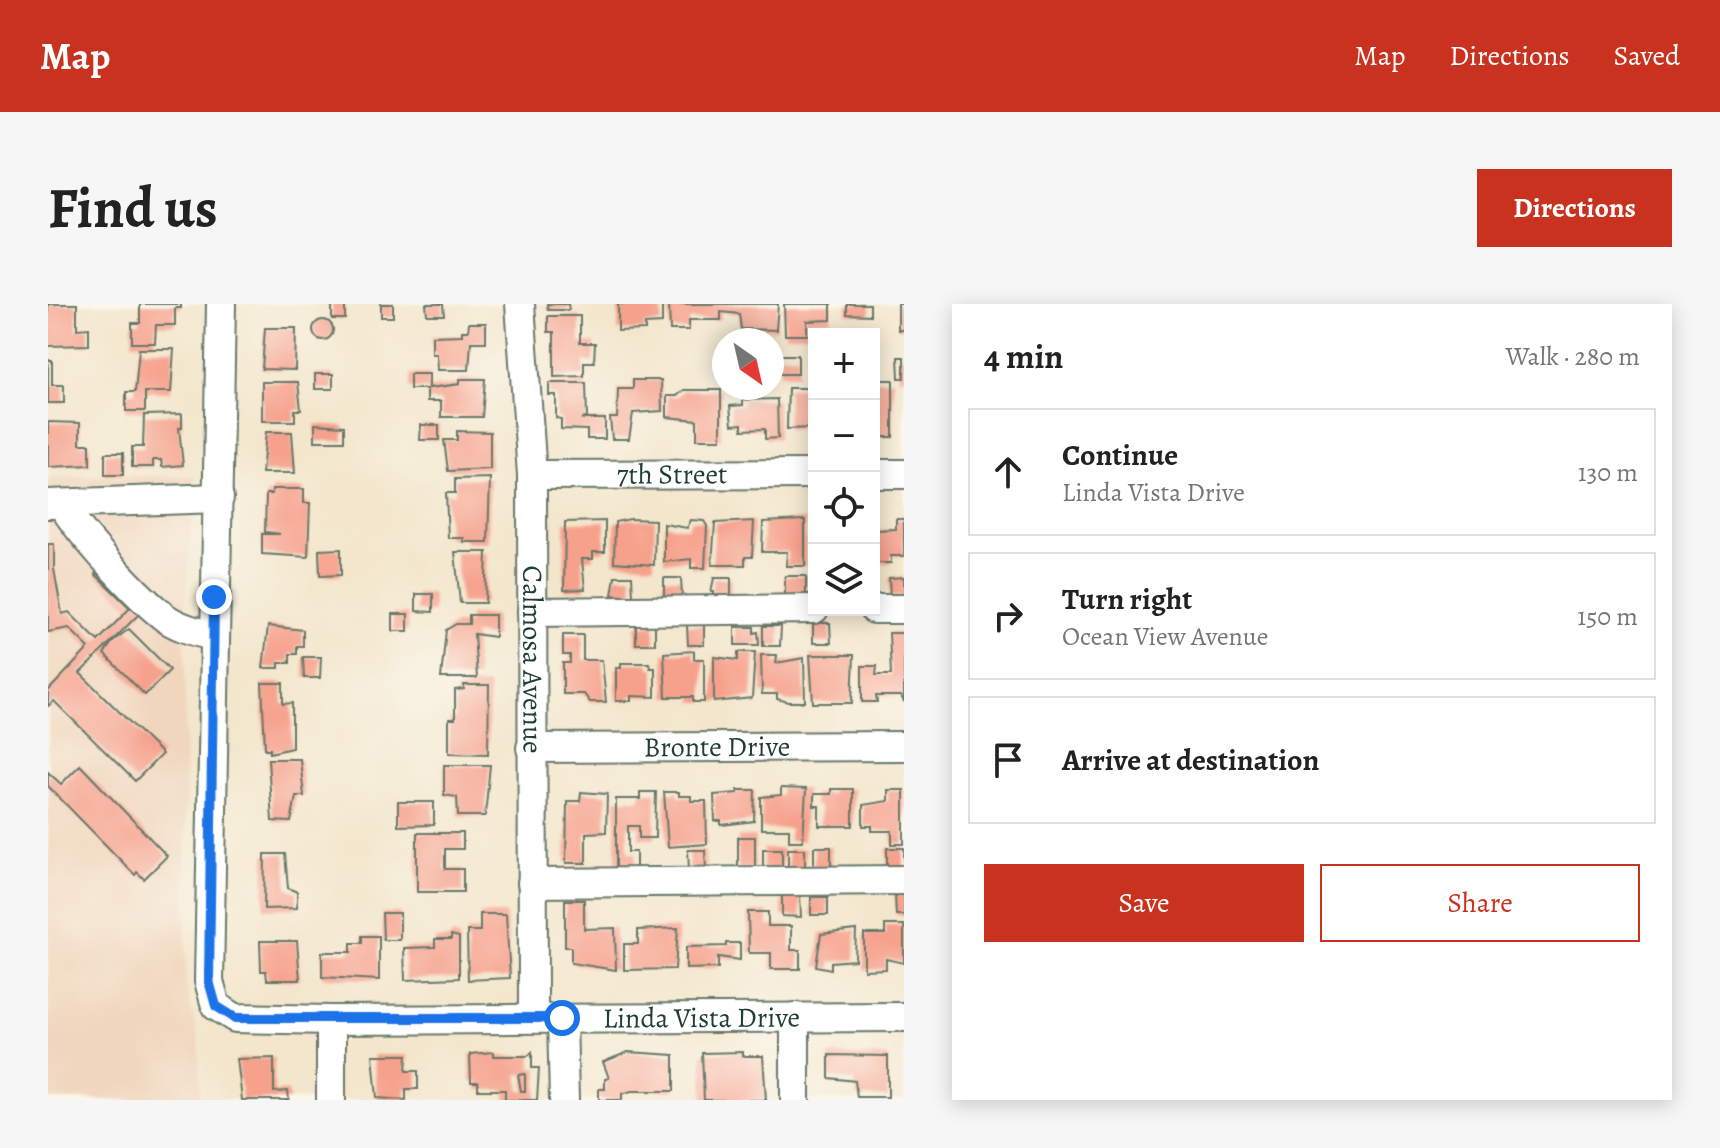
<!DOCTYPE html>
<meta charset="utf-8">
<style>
body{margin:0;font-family:Alegreya,serif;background:#f6f6f6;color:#222}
.controls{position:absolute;right:24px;top:24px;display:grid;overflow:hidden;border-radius:0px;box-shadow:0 4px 20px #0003}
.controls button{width:72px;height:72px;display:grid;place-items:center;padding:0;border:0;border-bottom:2px solid #e0e0e0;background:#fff;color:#222;font:40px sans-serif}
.compass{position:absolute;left:664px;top:24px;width:72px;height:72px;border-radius:50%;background:#fff;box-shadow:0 4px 20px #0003;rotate:146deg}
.stop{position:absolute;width:24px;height:24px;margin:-18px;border:6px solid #1a73e8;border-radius:50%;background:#fff}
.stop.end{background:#1a73e8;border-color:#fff;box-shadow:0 2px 8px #0008}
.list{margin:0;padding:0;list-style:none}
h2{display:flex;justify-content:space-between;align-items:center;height:104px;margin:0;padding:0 32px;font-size:34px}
h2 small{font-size:26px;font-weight:400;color:#767676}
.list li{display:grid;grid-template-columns:52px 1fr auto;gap:24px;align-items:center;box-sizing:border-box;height:128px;margin:0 16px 16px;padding:0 16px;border:2px solid #e0e0e0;border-radius:0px}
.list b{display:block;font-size:30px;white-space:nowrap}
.list p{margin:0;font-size:26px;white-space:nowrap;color:#767676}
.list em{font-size:26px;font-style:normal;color:#767676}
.actions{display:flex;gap:16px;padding:24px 32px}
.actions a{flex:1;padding:18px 0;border:2px solid #c8321e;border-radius:0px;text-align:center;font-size:28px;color:#c8321e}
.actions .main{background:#c8321e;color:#fff}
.icon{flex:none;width:44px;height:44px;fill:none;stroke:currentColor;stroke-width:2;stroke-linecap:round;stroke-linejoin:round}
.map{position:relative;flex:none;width:856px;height:796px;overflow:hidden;border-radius:0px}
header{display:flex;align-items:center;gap:48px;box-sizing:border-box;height:112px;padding:0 40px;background:#c8321e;color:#fff}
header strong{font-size:38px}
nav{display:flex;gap:44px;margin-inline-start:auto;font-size:28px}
.intro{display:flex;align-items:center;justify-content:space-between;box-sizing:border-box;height:192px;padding:0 48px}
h1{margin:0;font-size:56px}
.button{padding:20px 36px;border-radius:0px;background:#c8321e;color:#fff;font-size:28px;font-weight:700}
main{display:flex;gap:48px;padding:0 48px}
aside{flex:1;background:#fff;border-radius:0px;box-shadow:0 4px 20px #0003}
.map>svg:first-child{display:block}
</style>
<header>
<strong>Map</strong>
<nav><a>Map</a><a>Directions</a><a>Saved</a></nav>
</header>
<div class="intro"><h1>Find us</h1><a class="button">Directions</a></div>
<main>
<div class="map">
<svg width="856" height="796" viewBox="0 0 856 796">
<rect width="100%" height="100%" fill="#fbf7ec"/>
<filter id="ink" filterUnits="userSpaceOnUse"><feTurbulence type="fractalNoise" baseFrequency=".0125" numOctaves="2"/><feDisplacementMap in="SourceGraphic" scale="16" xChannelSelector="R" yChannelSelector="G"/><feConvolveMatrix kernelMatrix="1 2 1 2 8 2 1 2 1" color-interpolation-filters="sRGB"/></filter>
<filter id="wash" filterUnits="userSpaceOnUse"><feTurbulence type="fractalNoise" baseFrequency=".006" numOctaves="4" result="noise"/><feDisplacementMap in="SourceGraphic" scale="32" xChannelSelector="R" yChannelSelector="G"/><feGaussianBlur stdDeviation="1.8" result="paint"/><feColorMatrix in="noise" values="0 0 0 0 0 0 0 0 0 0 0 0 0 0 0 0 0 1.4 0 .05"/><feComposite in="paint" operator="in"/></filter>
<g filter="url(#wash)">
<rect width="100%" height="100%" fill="#f3e6cc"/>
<!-- built -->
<path fill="#f0d6bc" d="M148 172 137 305 138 682 151 739 152 796H0V173Z"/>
<g id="blocks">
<!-- building -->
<g fill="#f6a18c" fill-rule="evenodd">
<path d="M0 0H29V25L41 24V41L0 42Z"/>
<path d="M92 0H133V4H127V21H108L107 39H84V19H92Z"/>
<rect x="284" y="0" width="13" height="15"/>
<rect x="333" y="0" width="12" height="13"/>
<path d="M378 0H395L396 11H379Z"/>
<path d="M499 0H520L521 6H500Z"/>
<path d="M570 0H614V19L597 20V26L570 27Z"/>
<path d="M621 0H730L728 26 693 25 691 10 673 8V16H641V26H622Z"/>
<path d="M736 0H783V16L759 17V31H737Z"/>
<path d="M799 0H822V11L799 10Z"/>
<rect x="850" y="0" width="6" height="26"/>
<path d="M500 12H532V39H547L546 58H536V72L506 73V28H500Z"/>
<circle cx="275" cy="26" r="10"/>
<path d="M421 19H438V38H423L421 66H390L389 50H384V32L414 31V27H420Z"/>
<path d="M217 24H248L247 66 214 65Z"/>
<path d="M91 45H126L123 88H97V107H78V88H87Z"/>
<rect x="732" y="51" width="18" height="19"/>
<path d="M850 53H856V74H851Z"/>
<path d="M0 56H4V81H16V99H0Z"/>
<rect x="267" y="70" width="18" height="15"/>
<path d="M362 70H381V84L412 80V75H437L434 113H393V97H379V85H362Z"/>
<path d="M585 76H613L614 107 585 109 581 135H564L562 114H569L570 85H585Z"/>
<rect x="826" y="76" width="19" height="57"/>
<path d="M214 78H250L253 106H247V117H214Z"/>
<path d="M501 79H538L539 114 533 115H557V135H539V126L513 125V115L508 114V91H501Z"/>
<path d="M740 84H757L766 91V124L739 125Z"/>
<path d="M636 86H673V135H649V116L619 113V92H629Z"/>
<path d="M729 95 730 134 717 135V125L694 126V120L684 121 682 102 695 101V96Z"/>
<path d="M134 110V124H131L135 161 114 163 113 156H105V163H84V143H95L96 111Z"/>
<path d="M0 118 32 119V140H42V161L0 163Z"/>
<path d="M267 120 296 122V137H267Z"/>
<path d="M373 121H391V136H372Z"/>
<path d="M409 127 442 128V165L400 167 396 136H409Z"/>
<path d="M218 128H244L247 169H214Z"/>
<rect x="57" y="149" width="18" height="22"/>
<path d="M442 174 440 238H416V234H400L398 189H407V175Z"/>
<path d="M224 185H256V199H262L260 253 214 250V230H232L217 228 218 190H224Z"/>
<path d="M582 215 607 216 606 261 566 258 567 218Z"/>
<path d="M848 215H856V252H843V259H826V226L848 225Z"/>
<path d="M643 216 656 217 659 222 657 264H643V255L616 258V220L639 224Z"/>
<path d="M757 216V262H738L739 248H714L715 218Z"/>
<path d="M557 217V248H545V255H534L537 285 516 286 517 218Z"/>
<path d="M706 217 704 253H697V261H664L667 219Z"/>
<path d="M0 240H6V265L14 310 21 308 50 337 82 304 47 270 54 262 97 304 32 369 114 450 87 477 6 397 0 402V387L41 344 21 324 0 328Z"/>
<path d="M293 245V271L272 272 271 246Z"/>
<path d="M407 248H439L437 299H412Z"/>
<path d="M567 272H584L585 293 564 291Z"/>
<path d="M737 272H758V293L737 294Z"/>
<path d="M856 273V292L842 293 841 274Z"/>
<path d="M616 274H633L634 294H616Z"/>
<path d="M666 274H683V293H666V288H663Z"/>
<path d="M368 290H385V308L368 307Z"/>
<rect x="345" y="310" width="15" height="17"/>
<path d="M421 311H447V333L426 330 429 374H393L398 326 408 320H421Z"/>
<path d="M765 319H782L783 339H765Z"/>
<rect x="588" y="321" width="19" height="19"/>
<path d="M639 321H656V341H640Z"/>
<path d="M220 322 255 326V342H249V350H242V359H231V364H215Z"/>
<path d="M715 322H733L732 342H715Z"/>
<path d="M687 323H706V329L710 328 711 341H687Z"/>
<path d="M81 325 122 366 97 391 56 350 65 337Z"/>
<path d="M841 329H856V398L853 392H828L829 398H814V362H829L828 371H843Z"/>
<path d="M515 331H535V356H554L558 398H542L536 390H515V359H522V351H515Z"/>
<path d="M646 347V355H656V398H645V393H618L616 349Z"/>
<path d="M690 348H707L704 394 666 398V353L690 356Z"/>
<path d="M713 351H729L728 359 756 354 757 398H741L729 395V390H714Z"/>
<path d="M762 351H806L804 399H765Z"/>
<path d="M255 353H273L272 374H256Z"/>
<path d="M573 359H601L602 364H607V393L583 392V397H568V364H573Z"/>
<path d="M214 379H235V400L244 399V444L222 449V445H217Z"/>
<path d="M416 381H441L440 450 401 449V415H407V386L416 385Z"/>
<path d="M220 455H252L256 492H248L243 518 224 517Z"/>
<path d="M32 461 119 552 96 575 89 568 87 571 0 482V468L13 480Z"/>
<path d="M396 461H442L437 512H410L409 493 396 491Z"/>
<path d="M733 484 758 485 755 537H741V525H713V493L733 491Z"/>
<path d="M783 485H805V522H771V502H766V490H783Z"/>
<path d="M690 486H707L706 517 673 521V517H667L666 491 690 489Z"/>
<path d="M840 486H856V540H844V527H824V522H815V501L840 497Z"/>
<path d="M533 488 559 490 558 528 538 529V559H518L519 497H532Z"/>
<path d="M592 488H608L607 534H591V522H580V548H588V566H568V495H592Z"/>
<path d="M616 488H631V492H643V497H658L659 540 620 543Z"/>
<path d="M350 498H386V521L350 522Z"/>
<path d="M369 529H415V545H397V565H415V588H369Z"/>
<path d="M690 533H707V564L690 565Z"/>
<rect x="766" y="543" width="17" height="20"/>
<rect x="839" y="544" width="17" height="20"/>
<rect x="715" y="545" width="19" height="20"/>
<rect x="740" y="545" width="17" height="20"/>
<path d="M640 546H657L658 565H641Z"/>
<path d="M217 550H237L240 584 249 588V604L216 605Z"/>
<path d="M734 590H752L753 613 734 612Z"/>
<path d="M847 590H856V611H848Z"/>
<rect x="763" y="593" width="17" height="18"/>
<path d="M517 596H536V625L567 624 568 666 523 659V643H517Z"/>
<path d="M700 608H720V622H743V646H752V665H723V649H701Z"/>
<path d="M334 609H352V636H335Z"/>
<path d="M432 610H458L462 674 420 676 419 627H432Z"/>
<path d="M837 621H856V659L838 655V665L816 666V630H837Z"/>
<path d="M630 624 627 665 576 666V640H590V626Z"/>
<path d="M808 626 807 656 783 658V665L768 662 773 630Z"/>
<path d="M403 631 411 633V674L357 676 356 644 387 643V635H403Z"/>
<path d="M314 632H331V676L274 673V648H303V639H314Z"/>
<path d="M212 637H249L252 676H219L218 667H213Z"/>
<path d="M678 639H692V656L670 653V664L638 665V643L678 642Z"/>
<path d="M446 748V752H480L484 748V764H491L489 796H457V786H430V778H423L422 750ZM477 770V787H473L470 771Z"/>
<path d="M580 748 626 751V787H583L574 790V796H551V785H557V775L561 774 555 758Z"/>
<path d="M695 748V752H715L718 796H656L654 749Z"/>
<path d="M325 751H359L358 767H370V785H358V796L329 794Z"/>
<path d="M781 751 840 752V793H809L807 777 781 774Z"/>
<path d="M226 754V788L240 787 241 796H194L189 755Z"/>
</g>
</g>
</g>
<g filter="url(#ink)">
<use href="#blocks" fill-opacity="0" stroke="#697869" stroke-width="2"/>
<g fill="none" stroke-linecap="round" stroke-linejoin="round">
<defs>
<g id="minor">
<path id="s1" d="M173 0 161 677 168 702 187 714 283 716 856 713"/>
<path id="s2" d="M472 0 484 171 485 713"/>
<path d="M826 170H856"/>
<path id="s3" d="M484 171 766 170"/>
<path d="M0 200 171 194"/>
<path d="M14 200C31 229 91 295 119 315 133 324 149 328 165 332"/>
<path d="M826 305H856"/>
<path d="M484 308 766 305"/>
<path id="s4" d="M483 444 856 442"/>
<path d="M484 579 856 576"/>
<path d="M747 713V796"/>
<path d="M514 714 516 796"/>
<path d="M283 716V796"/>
</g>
</defs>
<!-- minor casing -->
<use href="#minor" stroke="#697869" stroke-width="32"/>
<!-- minor -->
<use href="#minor" stroke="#fff" stroke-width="28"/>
</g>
</g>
<g fill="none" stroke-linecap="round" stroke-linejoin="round" filter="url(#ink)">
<!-- route -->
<path stroke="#1a73e8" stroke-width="10" d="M166 293 161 677 168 702 187 714H514"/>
</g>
<g text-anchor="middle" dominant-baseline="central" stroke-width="7" stroke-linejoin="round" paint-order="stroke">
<!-- street labels -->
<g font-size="28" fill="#1f3d34" stroke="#fbf7ec">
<text stroke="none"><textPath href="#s3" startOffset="140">7th Street</textPath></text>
<text stroke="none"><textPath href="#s2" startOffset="356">Calmosa Avenue</textPath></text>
<text stroke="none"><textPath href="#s4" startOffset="186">Bronte Drive</textPath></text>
<text stroke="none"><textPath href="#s1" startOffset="1192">Linda Vista Drive</textPath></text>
</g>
</g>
</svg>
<div class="controls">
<button>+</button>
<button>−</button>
<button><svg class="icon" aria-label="locate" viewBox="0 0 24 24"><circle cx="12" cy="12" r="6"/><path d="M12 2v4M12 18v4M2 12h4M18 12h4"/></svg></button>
<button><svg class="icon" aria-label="layers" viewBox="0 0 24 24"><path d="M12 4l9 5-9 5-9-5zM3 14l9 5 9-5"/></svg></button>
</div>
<svg class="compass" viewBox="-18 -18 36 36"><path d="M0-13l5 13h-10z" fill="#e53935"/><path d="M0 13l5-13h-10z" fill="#767676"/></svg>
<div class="stop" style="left:514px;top:714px"></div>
<div class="stop end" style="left:166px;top:293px"></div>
</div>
<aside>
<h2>4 min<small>Walk · 280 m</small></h2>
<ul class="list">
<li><svg class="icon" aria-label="ahead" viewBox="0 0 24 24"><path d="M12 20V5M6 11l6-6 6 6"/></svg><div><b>Continue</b><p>Linda Vista Drive</p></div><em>130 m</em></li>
<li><svg class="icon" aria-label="right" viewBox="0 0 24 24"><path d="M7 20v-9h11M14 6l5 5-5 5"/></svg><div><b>Turn right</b><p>Ocean View Avenue</p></div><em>150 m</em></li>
<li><svg class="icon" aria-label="arrive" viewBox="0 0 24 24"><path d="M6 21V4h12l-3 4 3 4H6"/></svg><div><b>Arrive at destination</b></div></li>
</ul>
<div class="actions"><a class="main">Save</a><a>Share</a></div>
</aside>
</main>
